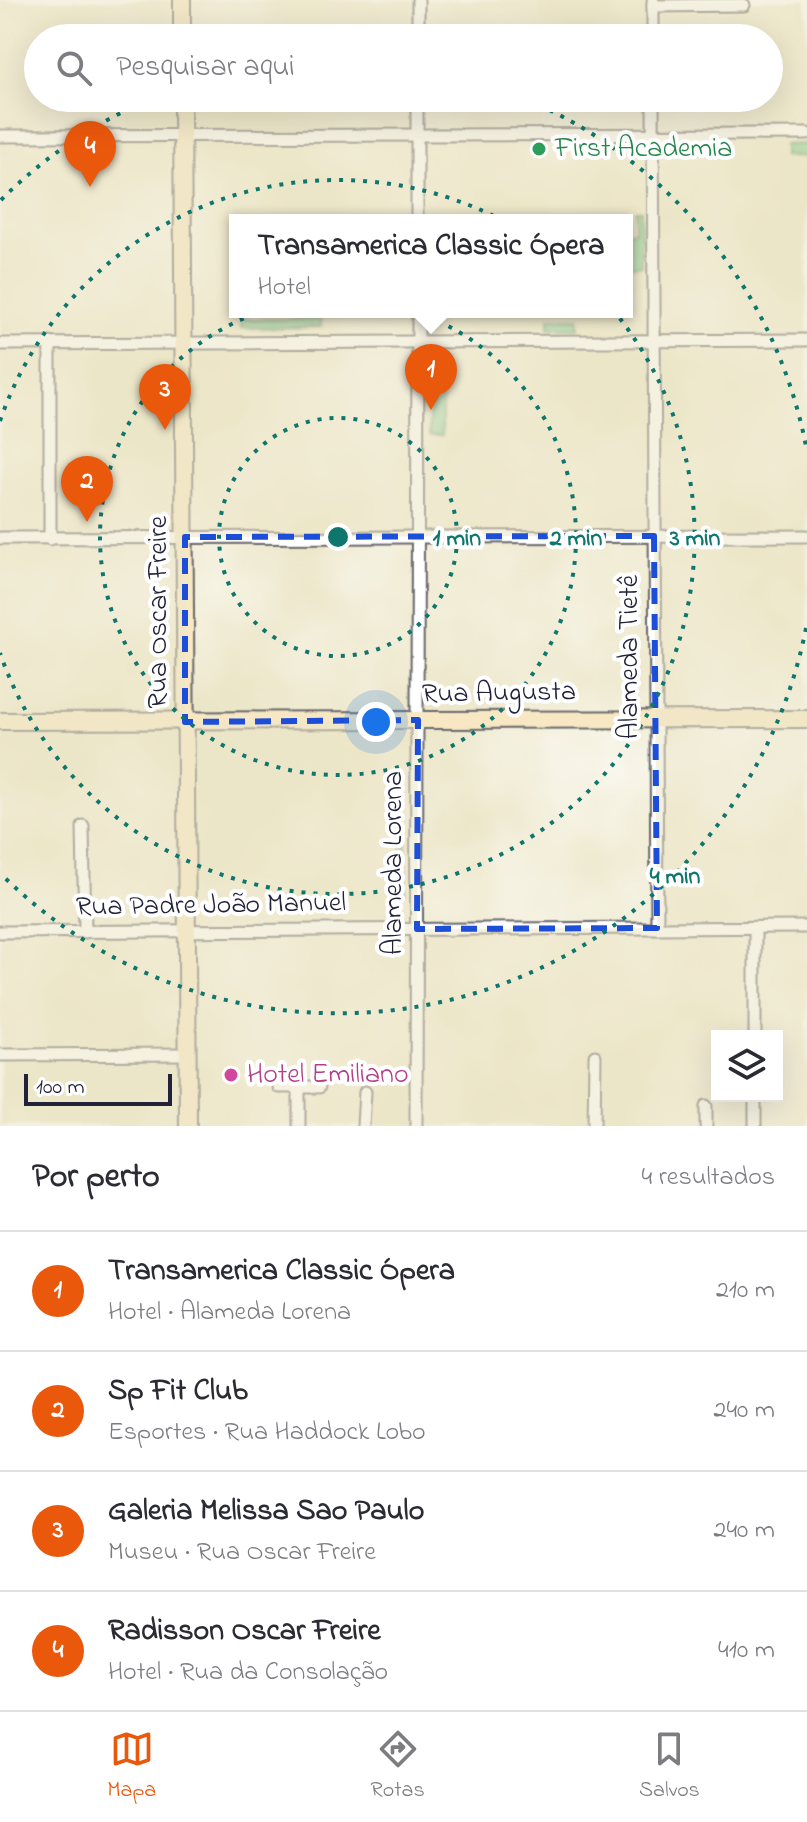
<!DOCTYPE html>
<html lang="pt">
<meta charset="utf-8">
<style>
body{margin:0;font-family:"Indie Flower",sans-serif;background:#f7f7f7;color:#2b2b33}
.controls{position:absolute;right:24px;bottom:24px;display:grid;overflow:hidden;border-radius:0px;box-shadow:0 8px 32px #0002}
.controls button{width:72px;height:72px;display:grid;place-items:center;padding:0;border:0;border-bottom:2px solid #e1e1e2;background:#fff;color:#2b2b33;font:40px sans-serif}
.scale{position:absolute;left:24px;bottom:20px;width:148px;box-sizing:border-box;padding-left:8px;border:4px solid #22223b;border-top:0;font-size:22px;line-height:28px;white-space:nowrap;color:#22223b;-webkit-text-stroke:6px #fff;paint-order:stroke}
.you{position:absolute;left:376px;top:722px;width:28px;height:28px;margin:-20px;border:6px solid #fff;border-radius:50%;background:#1a73e8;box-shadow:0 0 0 12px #1a73e833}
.badge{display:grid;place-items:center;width:52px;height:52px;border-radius:50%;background:#ea580c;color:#fff;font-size:26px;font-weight:700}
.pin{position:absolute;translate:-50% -66px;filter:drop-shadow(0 2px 4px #0008)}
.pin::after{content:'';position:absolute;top:42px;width:28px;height:24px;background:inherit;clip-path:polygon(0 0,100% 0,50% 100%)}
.popup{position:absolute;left:229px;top:214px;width:404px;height:104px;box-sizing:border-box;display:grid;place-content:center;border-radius:0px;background:#fff;filter:drop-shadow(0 2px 6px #0005);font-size:26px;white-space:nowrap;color:#7c7c81}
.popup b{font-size:30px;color:#2b2b33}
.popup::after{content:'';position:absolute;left:50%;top:100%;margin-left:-16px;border:16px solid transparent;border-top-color:#fff}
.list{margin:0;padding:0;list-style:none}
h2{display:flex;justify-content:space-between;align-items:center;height:104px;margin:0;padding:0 32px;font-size:34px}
h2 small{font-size:26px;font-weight:400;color:#7c7c81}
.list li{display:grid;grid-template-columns:52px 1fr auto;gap:24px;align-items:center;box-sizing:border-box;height:120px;padding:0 32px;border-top:2px solid #e1e1e2}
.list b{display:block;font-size:30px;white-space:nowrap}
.list p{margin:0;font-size:26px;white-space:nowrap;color:#7c7c81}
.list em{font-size:26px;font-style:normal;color:#7c7c81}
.icon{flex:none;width:44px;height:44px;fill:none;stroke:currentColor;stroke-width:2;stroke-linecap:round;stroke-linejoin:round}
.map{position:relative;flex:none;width:807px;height:1126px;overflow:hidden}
.search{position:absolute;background:#fff;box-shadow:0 8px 32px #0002;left:24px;right:24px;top:24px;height:88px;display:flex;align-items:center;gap:20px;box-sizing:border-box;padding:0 28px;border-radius:44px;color:#7c7c81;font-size:30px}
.sheet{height:584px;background:#fff}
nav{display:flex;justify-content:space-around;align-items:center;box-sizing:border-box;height:112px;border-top:2px solid #e1e1e2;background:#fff;font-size:22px;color:#7c7c81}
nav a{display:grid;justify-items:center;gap:4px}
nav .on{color:#ea580c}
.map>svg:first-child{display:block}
</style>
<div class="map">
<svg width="807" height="1126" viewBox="0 0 807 1126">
<rect width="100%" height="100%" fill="#fff"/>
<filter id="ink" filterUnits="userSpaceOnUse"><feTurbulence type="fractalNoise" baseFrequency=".0125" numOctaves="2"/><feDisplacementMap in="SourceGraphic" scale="16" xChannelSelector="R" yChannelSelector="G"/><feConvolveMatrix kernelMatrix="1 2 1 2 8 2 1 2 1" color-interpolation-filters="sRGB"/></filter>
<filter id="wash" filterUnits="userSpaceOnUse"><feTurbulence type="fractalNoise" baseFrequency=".006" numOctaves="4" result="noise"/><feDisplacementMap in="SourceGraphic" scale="32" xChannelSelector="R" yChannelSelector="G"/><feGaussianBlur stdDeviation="1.8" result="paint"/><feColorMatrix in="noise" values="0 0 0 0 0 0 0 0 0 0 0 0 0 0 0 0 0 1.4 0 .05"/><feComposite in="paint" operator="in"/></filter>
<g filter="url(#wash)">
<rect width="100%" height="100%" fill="#ece6c8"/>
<!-- green -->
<g fill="#7bcc8e" stroke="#4e7764" stroke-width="2">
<path d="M807 144V157H783V145Z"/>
<path d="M635 210H641V266H627V231H635Z"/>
<rect x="549" y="318" width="29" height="10"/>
<path d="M241 319H321V327L241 328Z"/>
<rect x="429" y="389" width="13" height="46"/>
<path d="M402 804H406V892H401Z"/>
</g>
</g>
<g filter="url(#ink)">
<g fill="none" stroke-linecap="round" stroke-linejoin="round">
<defs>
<g id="street">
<path d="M653 1V38"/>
<path d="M653 6 744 5"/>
<path d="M418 38V0"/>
<path d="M653 98 657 928"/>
<path d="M0 136 807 134"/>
<path d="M417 220V98"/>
<path d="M0 344 807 340"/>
<path d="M0 538 807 536"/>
<path d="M50 539V343"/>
<path d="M83 826 85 932"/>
<path d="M755 928V1036"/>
<path d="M0 932 807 927"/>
<path d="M0 1055 187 1054"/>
<path d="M279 1087H319"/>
<path d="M755 1096V1126"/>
<path d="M706 1106V1126"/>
<path d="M299 1126V1087"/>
<path d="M363 1126 365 1092"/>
<path d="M416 1126 418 312"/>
<path d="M594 1126 595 1056"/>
</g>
<g id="secondary">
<path d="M182 38V0"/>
<path d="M182 98 188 1126"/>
<path d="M0 721 807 719"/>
</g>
</defs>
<!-- street casing -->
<use href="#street" stroke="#69676c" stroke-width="15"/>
<!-- secondary casing -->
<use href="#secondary" stroke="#69676c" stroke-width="20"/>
<!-- street -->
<use href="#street" stroke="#fff" stroke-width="11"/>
<!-- secondary -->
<use href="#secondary" stroke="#f7e8c3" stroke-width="16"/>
</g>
</g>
<!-- marked area -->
<path d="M0 0H807V1126H0ZM654 536 657 928 417 929 418 720 185 722V537Z" fill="#ece6c8" fill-opacity=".55" fill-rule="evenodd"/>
<path fill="none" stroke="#1d4ed8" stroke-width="6" stroke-dasharray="16 10" stroke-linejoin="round" d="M654 536 657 928 417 929 418 720 185 722V537Z"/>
<!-- distance rings -->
<g fill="none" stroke="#0f766e" stroke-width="4" stroke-dasharray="4 8">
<circle cx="338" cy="537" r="119"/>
<circle cx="338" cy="537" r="238"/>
<path d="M0 421A357 357 0 1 1 0 653"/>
<path d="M806 628A477 477 0 0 1 1 874M1 200A477 477 0 0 1 148 100M528 100A477 477 0 0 1 806 446"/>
</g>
<!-- markers -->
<circle fill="#2e9e5b" stroke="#fff" stroke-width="3" cx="539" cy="149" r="8"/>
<circle fill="#d1479c" stroke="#fff" stroke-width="3" cx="231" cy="1075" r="8"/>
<g text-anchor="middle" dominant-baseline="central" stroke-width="8" stroke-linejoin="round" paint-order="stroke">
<!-- leisure labels -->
<g font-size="28" fill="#27864d" stroke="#fff" text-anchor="start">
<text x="555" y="149">First Academia</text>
</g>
<!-- street labels -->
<g font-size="28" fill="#22223b" stroke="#fff">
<text transform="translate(159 612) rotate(-90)">Rua Oscar Freire</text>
<text transform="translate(630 657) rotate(-90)">Alameda Tietê</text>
<text transform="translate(499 694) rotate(-1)">Rua Augusta</text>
<text transform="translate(394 863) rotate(-90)">Alameda Lorena</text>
<text transform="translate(211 906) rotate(-1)">Rua Padre João Manuel</text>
</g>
<!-- hotel labels -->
<g font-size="28" fill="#b23c85" stroke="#fff" text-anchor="start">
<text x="247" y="1075">Hotel Emiliano</text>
</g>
</g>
<circle cx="338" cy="537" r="12" fill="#0f766e" stroke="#fff" stroke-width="4"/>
<g font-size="24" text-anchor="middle" font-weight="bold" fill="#0f766e" stroke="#fff" stroke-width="8" stroke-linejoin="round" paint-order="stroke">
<text x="457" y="545">1 min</text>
<text x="576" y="545">2 min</text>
<text x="695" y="545">3 min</text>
<text x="675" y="883">4 min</text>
</g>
</svg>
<div class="controls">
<button><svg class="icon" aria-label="layers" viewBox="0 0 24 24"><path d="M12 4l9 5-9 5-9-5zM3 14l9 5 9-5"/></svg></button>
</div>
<div class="scale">100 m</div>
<div class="you"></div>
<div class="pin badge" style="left:431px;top:410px">1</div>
<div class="popup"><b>Transamerica Classic Ópera</b>Hotel</div>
<div class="pin badge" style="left:87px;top:522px">2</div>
<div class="pin badge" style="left:165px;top:430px">3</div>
<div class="pin badge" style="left:90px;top:187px">4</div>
<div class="search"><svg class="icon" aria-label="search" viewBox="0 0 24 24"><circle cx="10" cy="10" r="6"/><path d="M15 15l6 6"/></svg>Pesquisar aqui</div>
</div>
<section class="sheet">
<h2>Por perto<small>4 resultados</small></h2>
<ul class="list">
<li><span class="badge">1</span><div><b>Transamerica Classic Ópera</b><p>Hotel · Alameda Lorena</p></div><em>210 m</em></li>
<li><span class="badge">2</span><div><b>Sp Fit Club</b><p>Esportes · Rua Haddock Lobo</p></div><em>240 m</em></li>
<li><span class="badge">3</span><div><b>Galeria Melissa Sao Paulo</b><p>Museu · Rua Oscar Freire</p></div><em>240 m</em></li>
<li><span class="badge">4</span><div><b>Radisson Oscar Freire</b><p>Hotel · Rua da Consolação</p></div><em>410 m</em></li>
</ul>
</section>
<nav>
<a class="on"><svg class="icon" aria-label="map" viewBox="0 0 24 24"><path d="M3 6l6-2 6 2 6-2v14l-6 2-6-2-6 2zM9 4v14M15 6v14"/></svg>Mapa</a>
<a><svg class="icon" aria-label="directions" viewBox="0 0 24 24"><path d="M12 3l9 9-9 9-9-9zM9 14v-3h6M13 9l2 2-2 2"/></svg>Rotas</a>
<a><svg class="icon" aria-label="saved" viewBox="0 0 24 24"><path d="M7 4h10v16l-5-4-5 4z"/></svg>Salvos</a>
</nav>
